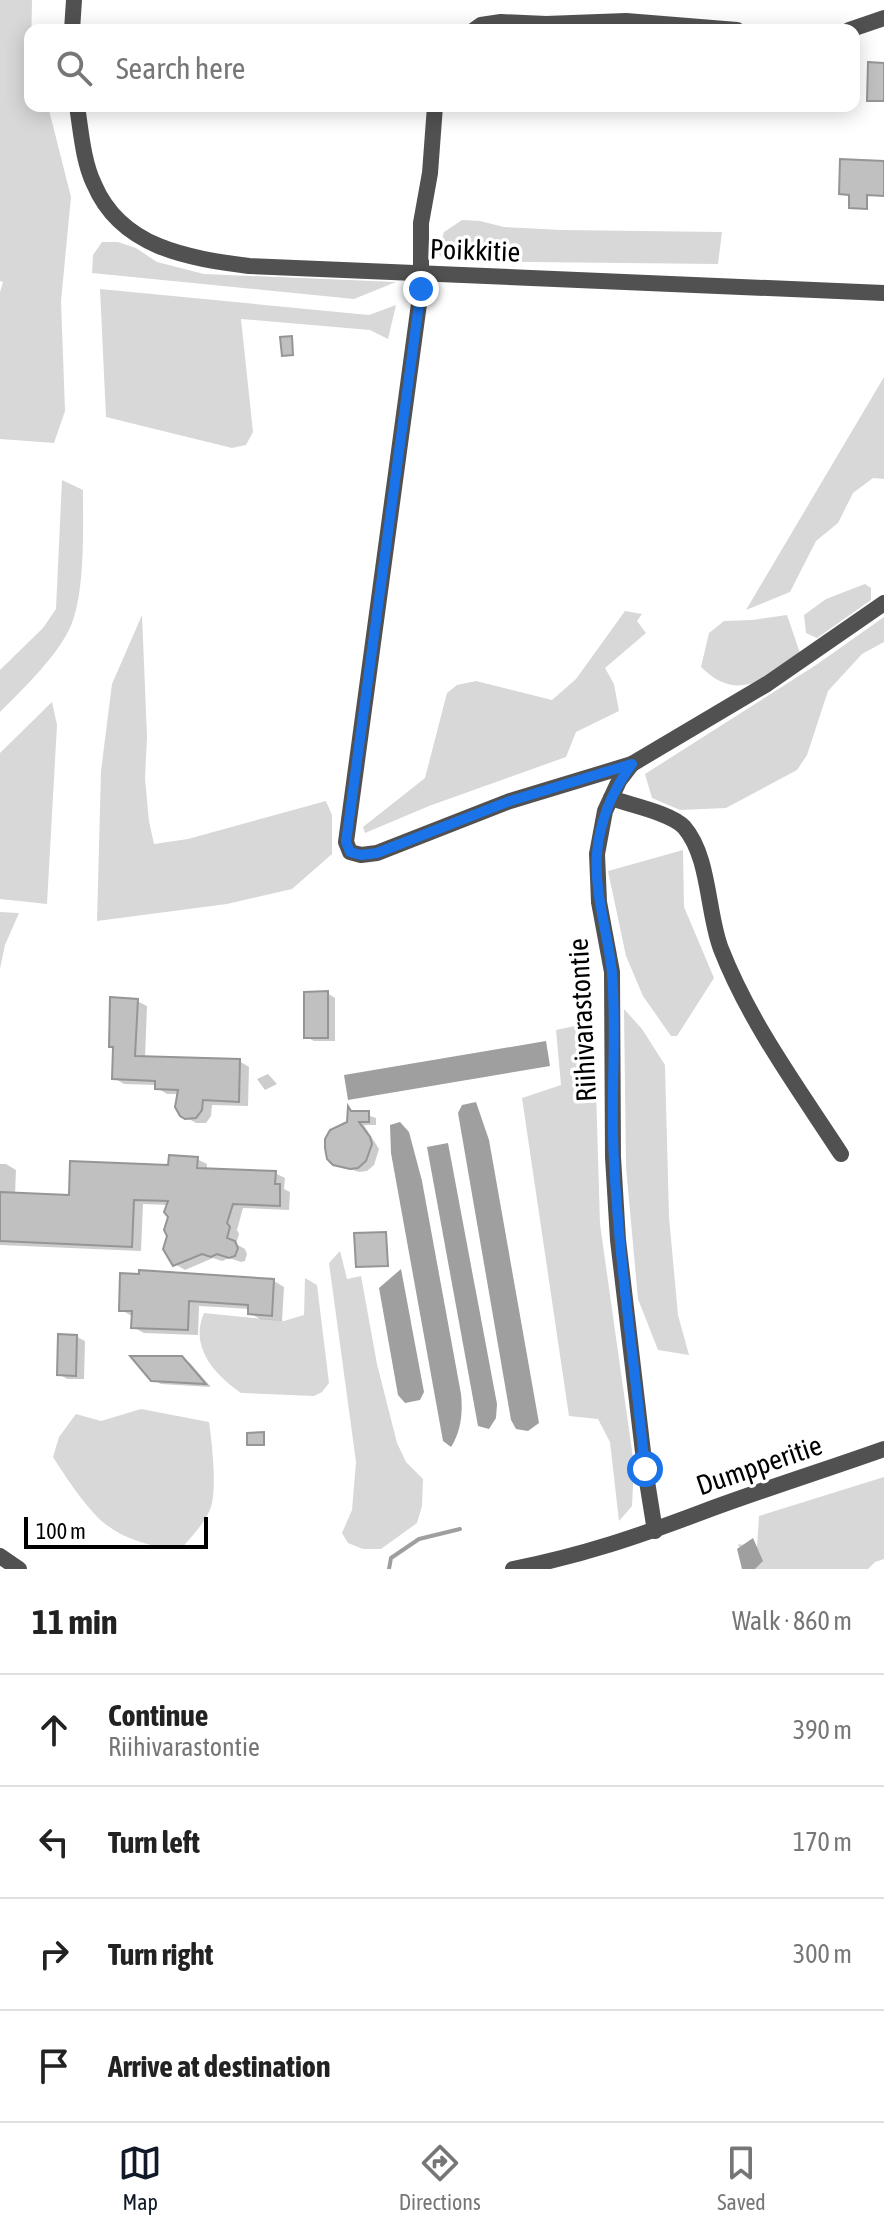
<!DOCTYPE html>
<meta charset="utf-8">
<style>
body{margin:0;font-family:"Asap Condensed",sans-serif;background:#f2f2f2;color:#222}
.scale{position:absolute;left:24px;bottom:20px;width:184px;box-sizing:border-box;padding-left:8px;border:4px solid #000;border-top:0;font-size:22px;line-height:28px;white-space:nowrap;color:#000;-webkit-text-stroke:6px #fff;paint-order:stroke}
.stop{position:absolute;width:24px;height:24px;margin:-18px;border:6px solid #1a73e8;border-radius:50%;background:#fff}
.stop.end{background:#1a73e8;border-color:#fff;box-shadow:0 2px 8px #0008}
.list{margin:0;padding:0;list-style:none}
h2{display:flex;justify-content:space-between;align-items:center;height:104px;margin:0;padding:0 32px;font-size:34px}
h2 small{font-size:26px;font-weight:400;color:#767676}
.list li{display:grid;grid-template-columns:52px 1fr auto;gap:24px;align-items:center;box-sizing:border-box;height:112px;padding:0 32px;border-top:2px solid #e0e0e0}
.list b{display:block;font-size:30px;white-space:nowrap}
.list p{margin:0;font-size:26px;white-space:nowrap;color:#767676}
.list em{font-size:26px;font-style:normal;color:#767676}
.icon{flex:none;width:44px;height:44px;fill:none;stroke:currentColor;stroke-width:2;stroke-linecap:round;stroke-linejoin:round}
.map{position:relative;flex:none;width:884px;height:1569px;overflow:hidden}
.search{position:absolute;background:#fff;box-shadow:0 4px 20px #0003;left:24px;right:24px;top:24px;height:88px;display:flex;align-items:center;gap:20px;box-sizing:border-box;padding:0 28px;border-radius:16px;color:#767676;font-size:30px}
.sheet{height:552px;background:#fff}
nav{display:flex;justify-content:space-around;align-items:center;box-sizing:border-box;height:112px;border-top:2px solid #e0e0e0;background:#fff;font-size:22px;color:#767676}
nav a{display:grid;justify-items:center;gap:4px}
nav .on{color:#111827}
.map>svg:first-child{display:block}
</style>
<div class="map">
<svg width="884" height="1569" viewBox="0 0 884 1569">
<rect width="100%" height="100%" fill="#fff"/>
<!-- green -->
<g fill="#d8d8d8">
<path d="M0 0H32L30 106H48L71 197 61 301 65 411 54 443 0 439V292L3 282 0 281Z"/>
<path d="M462 220 480 221 504 227 562 230 722 232 718 264 445 261 438 253 444 232Z"/>
<path d="M102 242H118L136 248 157 262 204 274 396 282 354 299 92 273 93 255Z"/>
<path d="M100 289 369 315 396 305 388 339 370 330 241 319 253 432 246 445 232 448 106 417Z"/>
<path d="M884 377V479L873 478 853 493 838 523 816 541 790 592 746 610Z"/>
<path d="M62 480 83 490C83 526 85 586 73 620 63 651 23 689 0 712V670L43 628 56 609Z"/>
<path d="M865 584 871 588V600L817 638 806 633 804 615 826 599Z"/>
<path d="M625 611 642 614 637 621 646 633 605 668 614 684 619 711 576 732 566 757 429 806 365 833 363 827 425 778 447 693 457 685 476 681 552 700 576 679Z"/>
<path d="M142 615 147 737 145 779 149 821 154 844 188 839 326 801 332 815V854L292 889 227 904 97 921 101 771 112 684Z"/>
<path d="M787 615 800 653C768 678 738 704 701 667L709 633 724 621 752 620Z"/>
<path d="M884 617V642L862 654 828 691 807 755 797 770 726 808 680 810 652 798 645 774 816 665Z"/>
<path d="M52 702 57 725 47 904 0 899V753Z"/>
<path d="M683 850 684 907 714 978 677 1036H671L643 996 626 956 608 871Z"/>
<path d="M0 912 19 913 5 945 0 969Z"/>
<path d="M624 1009 642 1029 665 1065 669 1217 678 1315 689 1355 658 1350 638 1299 626 1167Z"/>
<path d="M594 1022 600 1224 634 1465 632 1506 619 1521 610 1442 598 1419 569 1416 522 1098 561 1085 556 1030Z"/>
<path d="M340 1251 347 1279 361 1276 377 1364 397 1443 406 1462 423 1479 422 1506 417 1523 381 1549H363L348 1543 342 1533 352 1510 356 1462 329 1263Z"/>
<path d="M305 1278 317 1285 329 1383 322 1392 314 1396 241 1393C215 1375 189 1347 204 1313L284 1321 304 1315Z"/>
<path d="M141 1409 209 1422C212 1443 217 1487 211 1507 206 1522 191 1537 181 1549 154 1548 125 1540 104 1523 87 1509 65 1476 53 1457L59 1437 76 1414 101 1421Z"/>
<path d="M884 1477V1559L875 1562 868 1569H747L738 1544 757 1547 759 1516Z"/>
</g>
<!-- water -->
<g fill="#9f9f9f">
<path d="M546 1041 550 1066 348 1100 344 1075Z"/>
<path d="M476 1102 489 1140 539 1423 528 1431 516 1429 511 1420 458 1113 462 1105Z"/>
<path d="M400 1122 409 1132 422 1181 461 1394C463 1413 461 1431 451 1447L443 1441 391 1153 390 1125Z"/>
<path d="M448 1143 497 1404 496 1418 489 1429 478 1426 427 1147Z"/>
<path d="M401 1269 424 1392 420 1400 405 1403 398 1395 379 1288Z"/>
<path d="M753 1538 763 1561 755 1569H742L737 1549Z"/>
</g>
<!-- shadow -->
<g fill="#0003">
<path d="M327 993 335 998V1041H314L306 1037Z"/>
<path d="M137 1001 147 1006 145 1058 239 1061 249 1067 248 1106 212 1105 211 1116 206 1123H196L182 1115 180 1094H167L157 1088V1085L124 1084 114 1078Z"/>
<path d="M268 1074 277 1084 265 1090 257 1079Z"/>
<path d="M349 1109 376 1118V1125H364L379 1149 374 1165 367 1171 359 1172 334 1164 349 1123Z"/>
<path d="M197 1159 207 1164V1170L275 1173 285 1178 284 1189 290 1192 289 1210 243 1208 237 1230 239 1234 236 1244 245 1249 247 1254 245 1261 241 1262 229 1258 222 1261 213 1258 185 1270 175 1264 170 1236 168 1205 143 1204 141 1251 0 1245V1164H6L16 1170 15 1195 71 1197Z"/>
<path d="M274 1281 284 1287 282 1321 260 1319 250 1313V1309L199 1306 198 1335 144 1333 133 1327 132 1316 121 1310Z"/>
<path d="M77 1337 85 1341 84 1379H67L59 1374Z"/>
<path d="M181 1358 190 1363 211 1387 161 1384 152 1379Z"/>
</g>
<g fill="none" stroke-linecap="round" stroke-linejoin="round">
<!-- stream -->
<path stroke="#9f9f9f" stroke-width="4" d="M389 1569 391 1558 419 1539 460 1529"/>
</g>
<!-- building -->
<g fill="#c0c0c0" stroke="#959595" stroke-width="2">
<path d="M868 62 884 63V101H867Z"/>
<path d="M840 159 884 161V196L867 195V209L849 208V195L839 194Z"/>
<path d="M292 336 293 355 282 356 280 337Z"/>
<path d="M328 991V1038H304V992Z"/>
<path d="M110 997 138 999 135 1056 240 1059 239 1102 203 1100 202 1110 196 1118 185 1119 180 1116 175 1107 178 1090 155 1089V1081L112 1079 113 1047H109Z"/>
<path d="M348 1106 351 1111H369V1122H359L370 1137 372 1144 366 1161 358 1168 350 1169 333 1165 327 1159 325 1148V1139L330 1130 347 1122Z"/>
<path d="M169 1155 198 1157 197 1168 276 1171 275 1184H280V1206L233 1204 227 1223 230 1227 227 1238 235 1241 238 1248 235 1256 229 1258 217 1254 211 1257 202 1254 173 1266 163 1249 167 1236 164 1230 168 1217 164 1212 168 1201 134 1200 132 1247 0 1241V1192L69 1195 70 1161 168 1165Z"/>
<path d="M386 1232 388 1266 356 1267 354 1233Z"/>
<path d="M139 1270 274 1279 272 1316 248 1314V1305L189 1301 188 1330 131 1328 132 1311H119L120 1273 139 1274Z"/>
<path d="M58 1334 77 1335 76 1376 57 1375Z"/>
<path d="M130 1356H182L206 1384 151 1381Z"/>
<path d="M264 1432V1445H247V1433Z"/>
</g>
<g fill="none" stroke-linecap="round" stroke-linejoin="round">
<!-- minor -->
<g stroke="#515151" stroke-width="16">
<path d="M72 30 74 0"/>
<path d="M474 30 481 25 501 22 546 24 626 21 737 30"/>
<path d="M849 30 884 18"/>
<path d="M77 106C81 131 83 161 94 184 121 248 188 258 249 266L884 293"/>
<path d="M435 106 430 173 421 223V289L346 842 350 852 361 855 377 853 510 801 632 764"/>
<path d="M611 798C630 805 671 813 684 827 710 857 707 913 721 949 750 1023 798 1088 841 1154"/>
<path d="M655 1531 645 1469 618 1240 613 1157 612 972 599 902 597 854 605 811 619 781 632 764 767 684 884 603"/>
<path d="M0 1556 19 1569"/>
<path d="M513 1569C584 1555 639 1536 705 1511 764 1489 825 1470 884 1449"/>
</g>
</g>
<g fill="none" stroke-linecap="round" stroke-linejoin="round">
<!-- route -->
<path stroke="#1a73e8" stroke-width="10" d="M421 289 346 842 350 852 361 855 377 853 510 801 632 764C612 791 600 819 597 853 594 894 608 933 612 973 617 1035 610 1099 614 1161 619 1264 635 1366 645 1469"/>
</g>
<g text-anchor="middle" dominant-baseline="central" stroke-width="7" stroke-linejoin="round" paint-order="stroke">
<!-- street labels -->
<g font-size="28" fill="#000" stroke="#fff">
<text transform="translate(475 250) rotate(2)">Poikkitie</text>
<text transform="translate(582 1020) rotate(-93)">Riihivarastontie</text>
<text transform="translate(759 1465) rotate(-19)">Dumpperitie</text>
</g>
</g>
</svg>
<div class="scale">100 m</div>
<div class="stop" style="left:645px;top:1469px"></div>
<div class="stop end" style="left:421px;top:289px"></div>
<div class="search"><svg class="icon" aria-label="search" viewBox="0 0 24 24"><circle cx="10" cy="10" r="6"/><path d="M15 15l6 6"/></svg>Search here</div>
</div>
<section class="sheet">
<h2>11 min<small>Walk · 860 m</small></h2>
<ul class="list">
<li><svg class="icon" aria-label="ahead" viewBox="0 0 24 24"><path d="M12 20V5M6 11l6-6 6 6"/></svg><div><b>Continue</b><p>Riihivarastontie</p></div><em>390 m</em></li>
<li><svg class="icon" aria-label="left" viewBox="0 0 24 24"><path d="M17 20v-9H6M10 6l-5 5 5 5"/></svg><div><b>Turn left</b></div><em>170 m</em></li>
<li><svg class="icon" aria-label="right" viewBox="0 0 24 24"><path d="M7 20v-9h11M14 6l5 5-5 5"/></svg><div><b>Turn right</b></div><em>300 m</em></li>
<li><svg class="icon" aria-label="arrive" viewBox="0 0 24 24"><path d="M6 21V4h12l-3 4 3 4H6"/></svg><div><b>Arrive at destination</b></div></li>
</ul>
</section>
<nav>
<a class="on"><svg class="icon" aria-label="map" viewBox="0 0 24 24"><path d="M3 6l6-2 6 2 6-2v14l-6 2-6-2-6 2zM9 4v14M15 6v14"/></svg>Map</a>
<a><svg class="icon" aria-label="directions" viewBox="0 0 24 24"><path d="M12 3l9 9-9 9-9-9zM9 14v-3h6M13 9l2 2-2 2"/></svg>Directions</a>
<a><svg class="icon" aria-label="saved" viewBox="0 0 24 24"><path d="M7 4h10v16l-5-4-5 4z"/></svg>Saved</a>
</nav>
